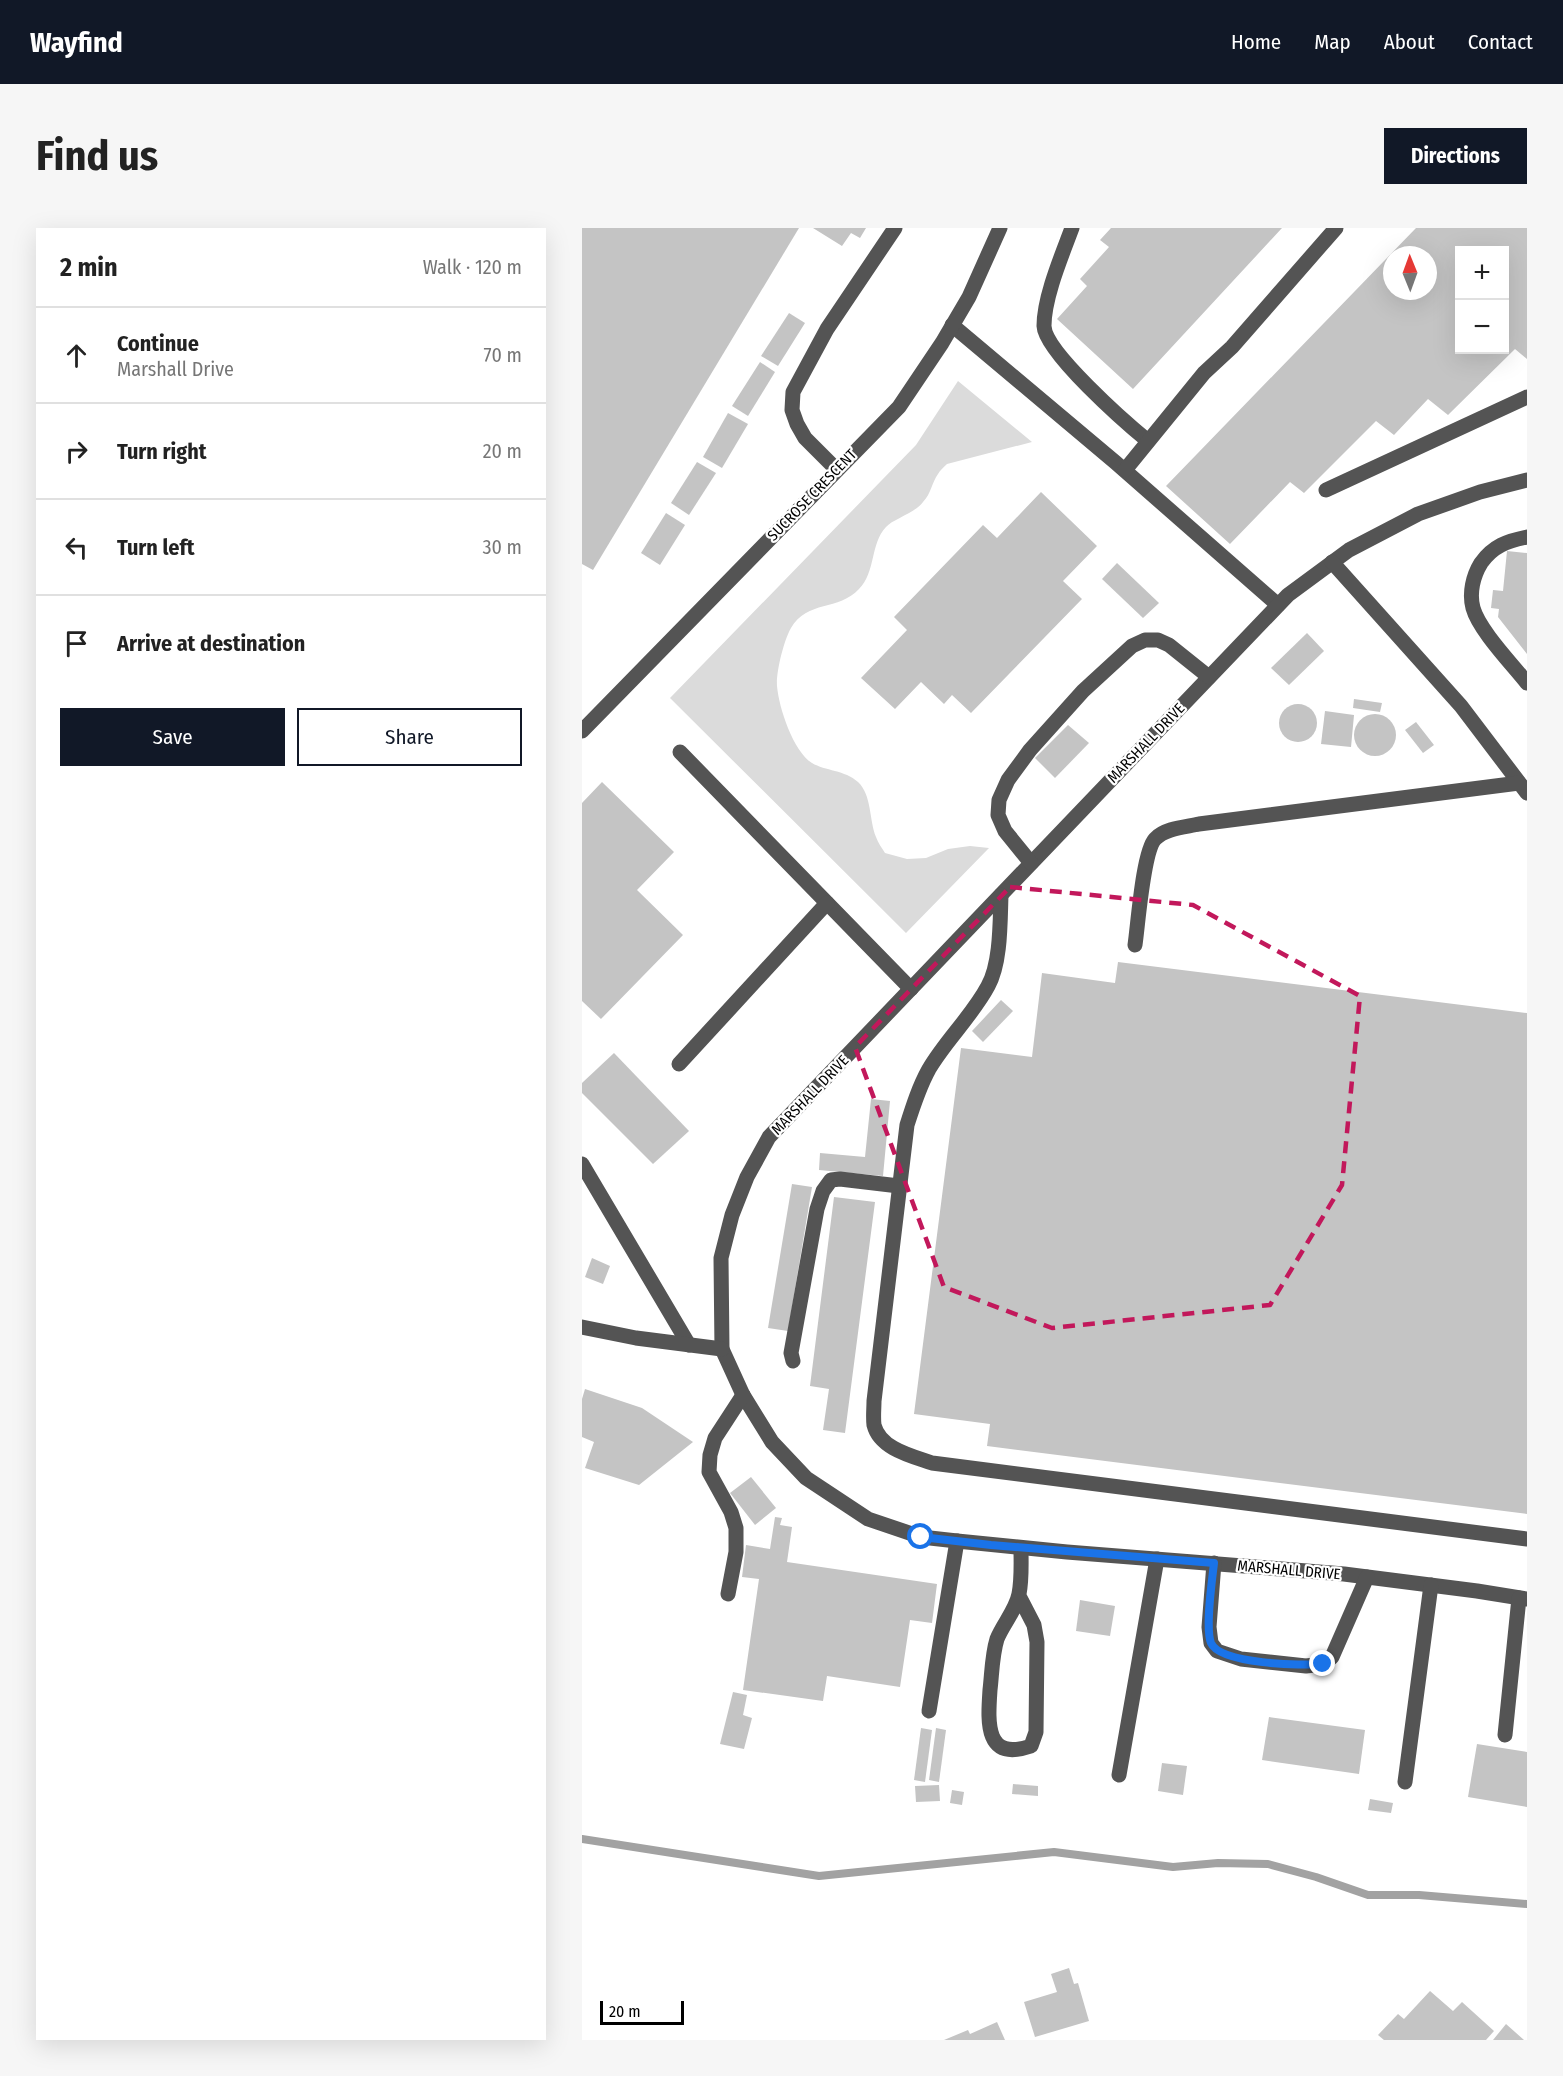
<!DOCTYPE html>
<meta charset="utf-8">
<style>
body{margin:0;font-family:"Fira Sans Condensed",sans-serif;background:#f6f6f6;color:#222}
.controls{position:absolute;right:18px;top:18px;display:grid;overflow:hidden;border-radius:0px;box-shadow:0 6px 24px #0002}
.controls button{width:54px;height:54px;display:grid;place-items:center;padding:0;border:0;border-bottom:2px solid #e0e0e0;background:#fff;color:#222;font:30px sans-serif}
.compass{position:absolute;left:801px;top:18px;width:54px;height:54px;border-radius:50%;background:#fff;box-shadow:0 6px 24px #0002;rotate:359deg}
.scale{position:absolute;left:18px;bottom:15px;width:84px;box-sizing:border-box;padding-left:6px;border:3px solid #000;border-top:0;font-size:16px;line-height:21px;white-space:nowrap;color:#000;-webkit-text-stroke:4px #fff;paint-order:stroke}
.stop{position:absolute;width:18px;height:18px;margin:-14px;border:4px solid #1a73e8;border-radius:50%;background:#fff}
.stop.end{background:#1a73e8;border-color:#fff;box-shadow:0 2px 6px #0008}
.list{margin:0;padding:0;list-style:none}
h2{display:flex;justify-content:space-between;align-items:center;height:78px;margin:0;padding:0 24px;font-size:26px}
h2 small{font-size:20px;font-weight:400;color:#767676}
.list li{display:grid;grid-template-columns:39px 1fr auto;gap:18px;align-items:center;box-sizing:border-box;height:96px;padding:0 24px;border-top:2px solid #e0e0e0}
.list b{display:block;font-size:22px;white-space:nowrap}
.list p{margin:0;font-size:20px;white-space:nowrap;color:#767676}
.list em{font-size:20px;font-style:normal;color:#767676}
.actions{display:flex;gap:12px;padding:18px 24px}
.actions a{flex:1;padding:14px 0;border:2px solid #111827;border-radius:0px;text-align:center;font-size:21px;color:#111827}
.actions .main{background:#111827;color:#fff}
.icon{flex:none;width:33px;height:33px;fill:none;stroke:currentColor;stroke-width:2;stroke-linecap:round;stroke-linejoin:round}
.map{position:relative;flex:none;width:945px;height:1812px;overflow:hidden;border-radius:0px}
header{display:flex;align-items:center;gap:36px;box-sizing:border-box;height:84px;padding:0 30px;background:#111827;color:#fff}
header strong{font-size:28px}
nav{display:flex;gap:33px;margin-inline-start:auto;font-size:21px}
.intro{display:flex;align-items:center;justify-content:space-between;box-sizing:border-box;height:144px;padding:0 36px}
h1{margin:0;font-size:42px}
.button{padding:15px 27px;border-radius:0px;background:#111827;color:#fff;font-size:21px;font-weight:700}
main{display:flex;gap:36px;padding:0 36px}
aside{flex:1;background:#fff;border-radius:0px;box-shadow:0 6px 24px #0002}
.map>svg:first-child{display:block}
</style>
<header>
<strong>Wayfind</strong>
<nav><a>Home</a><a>Map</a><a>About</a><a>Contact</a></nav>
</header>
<div class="intro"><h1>Find us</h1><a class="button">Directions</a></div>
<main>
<aside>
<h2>2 min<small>Walk · 120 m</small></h2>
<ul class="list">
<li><svg class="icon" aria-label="ahead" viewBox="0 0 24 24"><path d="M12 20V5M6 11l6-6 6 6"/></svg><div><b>Continue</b><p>Marshall Drive</p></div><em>70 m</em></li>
<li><svg class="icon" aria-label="right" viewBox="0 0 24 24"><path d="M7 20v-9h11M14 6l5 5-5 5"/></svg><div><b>Turn right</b></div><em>20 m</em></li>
<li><svg class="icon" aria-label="left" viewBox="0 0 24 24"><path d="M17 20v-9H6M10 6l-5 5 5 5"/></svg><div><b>Turn left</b></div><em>30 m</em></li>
<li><svg class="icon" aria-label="arrive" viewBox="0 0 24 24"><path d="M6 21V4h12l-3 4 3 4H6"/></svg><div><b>Arrive at destination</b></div></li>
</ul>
<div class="actions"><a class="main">Save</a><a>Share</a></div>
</aside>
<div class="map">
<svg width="945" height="1812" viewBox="0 0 945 1812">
<rect width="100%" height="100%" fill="#fff"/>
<!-- green -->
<path fill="#dbdbdb" d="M376 153 450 214 365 236C362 239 358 242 356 246 350 254 349 266 341 274 333 285 311 291 304 299 288 316 294 344 277 361 257 383 225 372 209 400 202 412 194 444 195 458 197 480 211 523 230 535 243 543 263 542 276 554 290 567 287 592 294 609 296 615 300 620 303 625L325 631 344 630 366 621 388 618 407 620 324 705 88 470 334 217Z"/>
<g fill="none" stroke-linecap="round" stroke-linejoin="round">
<!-- stream -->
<path stroke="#a2a2a2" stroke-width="8" d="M0 1611 237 1648 472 1624 591 1639 636 1635 686 1636 734 1649 786 1667H837L945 1676"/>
</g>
<!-- building -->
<g fill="#c4c4c4" fill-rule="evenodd">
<path d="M0 0H217L11 342 0 336Z"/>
<path d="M231 0H284L278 10 269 5 260 18Z"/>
<path d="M529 0H700L551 161 475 91 505 58 498 51 527 19 518 12Z"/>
<path d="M834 0H945V131L933 121 866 187 846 171 812 207 794 193 722 265 708 254 648 316 584 258ZM878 22H922V122H878ZM810 27H846V63H810Z"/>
<path d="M207 85 223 95 196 138 179 128Z"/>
<path d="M178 134 193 144 166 188 150 178Z"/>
<path d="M146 185 166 196 140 240 121 229Z"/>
<path d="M115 234 134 245 107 287 89 275Z"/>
<path d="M459 264 515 318 481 353 500 371 389 485 370 467 362 476 339 454 313 481 279 450 325 402 312 389 401 297 415 310Z"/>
<path d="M84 285 103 297 78 337 59 325Z"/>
<path d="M925 323 945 325V426L916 389 917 381 909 380 911 362 921 363Z"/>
<path d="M535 335 577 375 561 390 520 351Z"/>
<path d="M725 405 742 423 707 457 689 440Z"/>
<path d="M772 471 800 475 798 484 771 480Z"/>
<circle cx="716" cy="495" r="19"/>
<path d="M743 483 772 487 769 519 739 516Z"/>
<circle cx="793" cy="507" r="21"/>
<path d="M834 494 852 517 841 525 823 502Z"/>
<path d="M486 497 507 515 473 550 453 530Z"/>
<path d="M20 554 92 624 55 662 101 707 19 791 0 773V575Z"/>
<path d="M536 734 945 785V1286L405 1218 408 1196 332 1186 379 820 450 829 460 745 533 755Z"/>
<path d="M419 772 431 783 401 814 390 803Z"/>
<path d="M32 825 107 903 71 936 0 865V855Z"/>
<path d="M289 871 308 873 301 948 237 942 238 925 283 929Z"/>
<path d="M210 956 230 959 206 1103 186 1100Z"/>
<path d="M252 969 293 974 263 1205 241 1202 247 1161 228 1158Z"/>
<path d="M10 1030 28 1038 21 1056 3 1049Z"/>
<path d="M3 1161 60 1180 111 1214 57 1257 3 1240 12 1214 0 1209V1171Z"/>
<path d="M169 1249 194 1280 173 1297 148 1265Z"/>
<path d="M193 1289 200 1290 198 1297 210 1299 205 1334 355 1356 350 1395 328 1392 318 1459 245 1448 241 1473 161 1462 177 1351 160 1349 164 1317 188 1321Z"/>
<path d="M498 1372 533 1378 528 1408 494 1403Z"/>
<path d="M151 1464 165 1467 161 1487 170 1490 162 1521 138 1516Z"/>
<path d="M687 1489 783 1502 777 1546 680 1532Z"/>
<path d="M339 1500 350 1502 343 1554 332 1552Z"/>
<path d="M354 1500 364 1502 357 1554 347 1552Z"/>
<path d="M895 1516 945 1524V1579L886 1569Z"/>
<path d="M580 1535 605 1538 601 1567 576 1563Z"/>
<path d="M431 1556 456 1558V1568L430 1566Z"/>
<path d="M357 1557 358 1573 334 1574 333 1558Z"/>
<path d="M370 1562 382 1564 380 1577 368 1575Z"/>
<path d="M788 1571 811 1575 809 1585 786 1582Z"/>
<path d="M487 1740 492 1756 496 1755 507 1793 453 1809 442 1774 475 1764 469 1746Z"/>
<path d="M848 1763 871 1783 880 1774 912 1803 904 1812H802L796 1807 816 1786 822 1791Z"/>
<path d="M415 1794 423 1812H362L386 1802 388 1806Z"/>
<path d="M924 1796 942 1812H911Z"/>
</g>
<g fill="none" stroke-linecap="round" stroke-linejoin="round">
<!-- minor -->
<g stroke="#545454" stroke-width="15">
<path d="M490 0C480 27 462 69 462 98 463 124 544 195 566 213"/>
<path d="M370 97 533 234 696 377"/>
<path d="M255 242 223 210 215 196 210 182 211 164 245 101 313 0"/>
<path d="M543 242 622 145 650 119 754 0"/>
<path d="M945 252 898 264 836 286 767 322 706 367 187 909 165 949 150 987 139 1030 140 1121 161 1167 190 1214 224 1250 286 1291 339 1309 375 1313 485 1324 762 1346 895 1363 945 1371"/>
<path d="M744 262 945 169"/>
<path d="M945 309C925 313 911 318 899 335 891 348 887 365 891 380 897 402 930 436 945 455"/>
<path d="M750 334 879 478 945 565"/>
<path d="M0 503 317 179 360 115 387 69 418 0"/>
<path d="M98 524 329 761"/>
<path d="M449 635 423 603 416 587 417 572 426 552 448 522 501 463 550 418 563 412H576L587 417 627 449"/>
<path d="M419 667C418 693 419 735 406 758 390 788 364 812 347 841 337 859 331 878 325 897L292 1173C292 1180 291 1189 292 1197 298 1221 330 1228 350 1235L945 1311"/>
<path d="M553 717C556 697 561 624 573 611 583 600 604 599 617 596L937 555"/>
<path d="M97 836 245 675"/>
<path d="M0 936 107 1117"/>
<path d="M0 1099 54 1110 140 1121"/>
<path d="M211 1133 209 1125 235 981 241 963 249 952 258 951 317 958"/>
<path d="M632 1335 627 1399 629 1415 635 1423 659 1431 724 1438 741 1436 750 1429 785 1349"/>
<path d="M146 1366 154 1324V1300L149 1284 127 1244 128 1227 133 1210 161 1167"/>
<path d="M437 1368 452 1397 455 1414 454 1504 449 1518C402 1534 406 1493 408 1462 410 1445 410 1427 415 1411 421 1396 434 1382 437 1366 440 1351 439 1335 439 1320"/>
<path d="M347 1483 375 1313"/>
<path d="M923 1507 937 1370"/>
<path d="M537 1547 575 1331"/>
<path d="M823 1554 849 1357"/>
</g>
</g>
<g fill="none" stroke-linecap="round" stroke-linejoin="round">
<!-- route -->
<path stroke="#1a73e8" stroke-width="8" d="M339 1309 409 1317 632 1335C630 1353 623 1400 629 1415 638 1436 720 1438 741 1436"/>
</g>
<!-- marked area -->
<path fill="none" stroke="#c2185b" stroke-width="4.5" stroke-dasharray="12 8" stroke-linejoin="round" d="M428 659 611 677 778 768 760 957 688 1077 470 1100 362 1059 273 819Z"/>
<g text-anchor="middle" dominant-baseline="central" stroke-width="4.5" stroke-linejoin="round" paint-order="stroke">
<!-- street labels -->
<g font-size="15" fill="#000" stroke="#fff">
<text transform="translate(230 267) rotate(-46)">SUCROSE CRESCENT</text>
<text transform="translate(564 515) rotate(-46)">MARSHALL DRIVE</text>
<text transform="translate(228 867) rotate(-46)">MARSHALL DRIVE</text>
<text transform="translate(707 1342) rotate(5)">MARSHALL DRIVE</text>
</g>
</g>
</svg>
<div class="controls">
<button>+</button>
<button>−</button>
</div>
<svg class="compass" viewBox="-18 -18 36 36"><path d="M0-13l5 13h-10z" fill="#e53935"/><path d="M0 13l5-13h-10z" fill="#767676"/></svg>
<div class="scale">20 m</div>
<div class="stop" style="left:339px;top:1309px"></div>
<div class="stop end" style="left:741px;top:1436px"></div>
</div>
</main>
